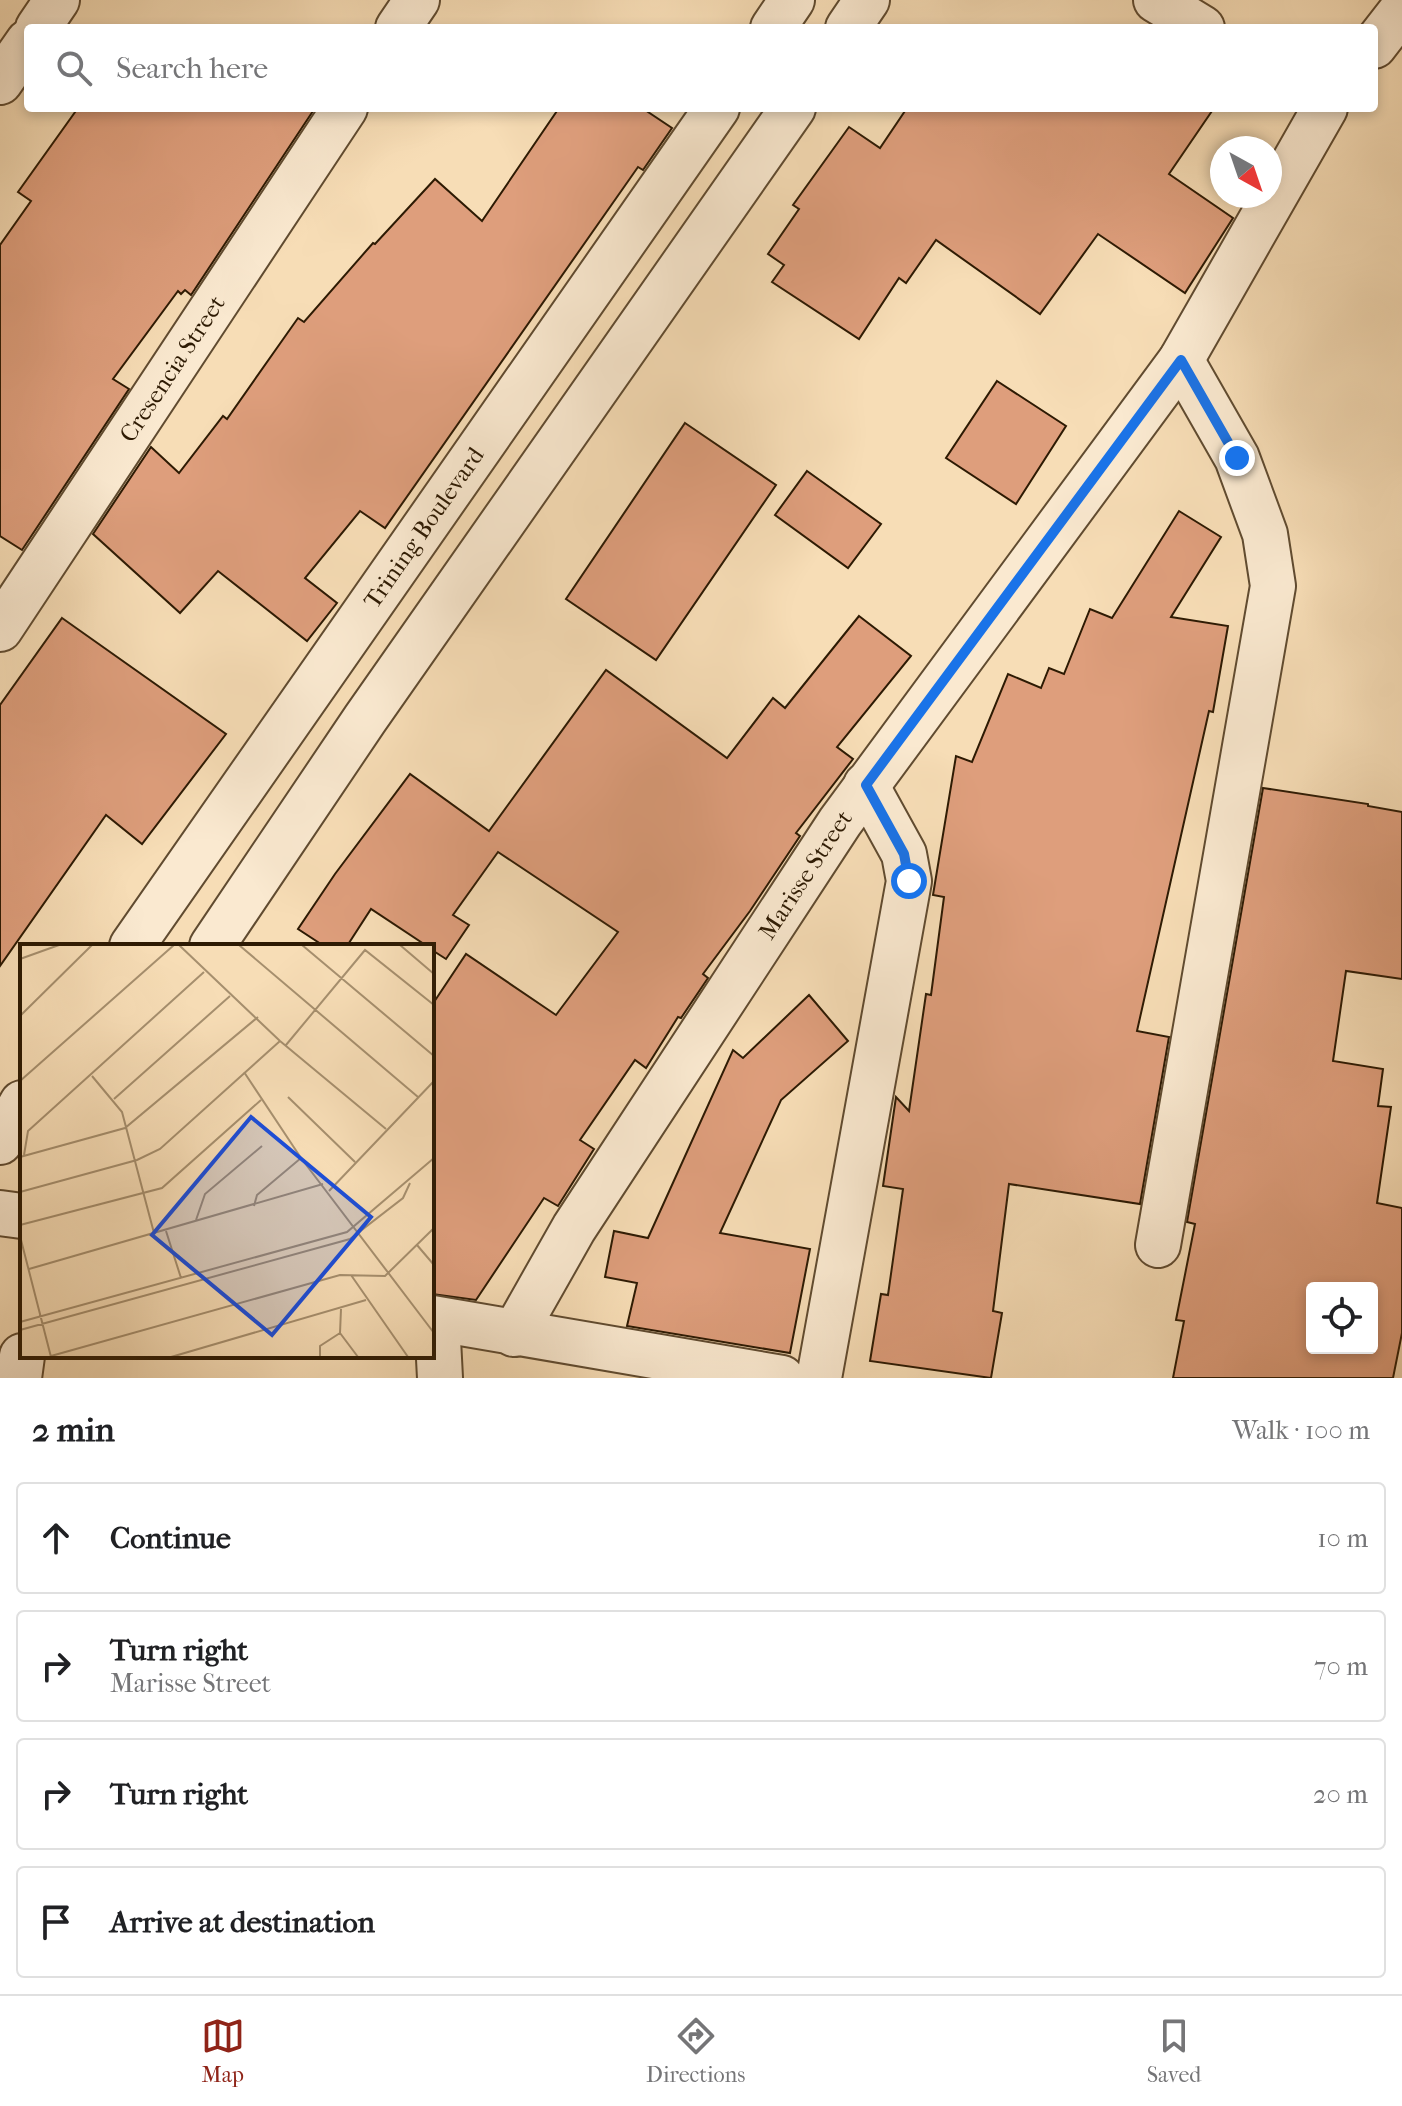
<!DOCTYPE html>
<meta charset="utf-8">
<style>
body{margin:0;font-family:"IM FELL French Canon",serif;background:#f6f6f6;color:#202124}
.controls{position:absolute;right:24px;bottom:24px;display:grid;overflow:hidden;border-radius:8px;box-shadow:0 4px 12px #0003}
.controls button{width:72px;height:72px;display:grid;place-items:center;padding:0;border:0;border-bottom:2px solid #e0e0e0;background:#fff;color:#202124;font:40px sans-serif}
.compass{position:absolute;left:1210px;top:136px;width:72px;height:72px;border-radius:50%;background:#fff;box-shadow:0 4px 12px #0003;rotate:140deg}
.stop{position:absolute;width:24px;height:24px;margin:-18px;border:6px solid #1a73e8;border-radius:50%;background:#fff}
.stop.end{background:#1a73e8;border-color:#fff;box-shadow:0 2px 8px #0008}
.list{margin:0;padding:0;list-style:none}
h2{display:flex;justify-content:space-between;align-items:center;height:104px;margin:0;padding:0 32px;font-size:34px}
h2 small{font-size:26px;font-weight:400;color:#757577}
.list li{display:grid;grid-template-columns:52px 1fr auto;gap:24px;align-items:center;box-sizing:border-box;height:112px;margin:0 16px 16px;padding:0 16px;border:2px solid #e0e0e0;border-radius:8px}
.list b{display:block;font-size:30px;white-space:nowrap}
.list p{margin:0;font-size:26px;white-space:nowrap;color:#757577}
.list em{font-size:26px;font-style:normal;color:#757577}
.icon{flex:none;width:44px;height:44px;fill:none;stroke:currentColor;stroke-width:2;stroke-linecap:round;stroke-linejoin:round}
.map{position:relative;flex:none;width:1402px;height:1378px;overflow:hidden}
.search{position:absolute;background:#fff;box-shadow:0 4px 12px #0003;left:24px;right:24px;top:24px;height:88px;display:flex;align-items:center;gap:20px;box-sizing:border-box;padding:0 28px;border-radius:8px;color:#757577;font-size:30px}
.sheet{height:616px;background:#fff}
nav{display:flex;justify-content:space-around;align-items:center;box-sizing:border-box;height:112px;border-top:2px solid #e0e0e0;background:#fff;font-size:22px;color:#757577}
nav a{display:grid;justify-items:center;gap:4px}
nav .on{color:#8f2418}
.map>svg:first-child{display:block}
</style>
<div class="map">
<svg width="1402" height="1378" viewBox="0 0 1402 1378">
<rect width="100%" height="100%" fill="#f7ddb6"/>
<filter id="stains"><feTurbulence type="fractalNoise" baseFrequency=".0025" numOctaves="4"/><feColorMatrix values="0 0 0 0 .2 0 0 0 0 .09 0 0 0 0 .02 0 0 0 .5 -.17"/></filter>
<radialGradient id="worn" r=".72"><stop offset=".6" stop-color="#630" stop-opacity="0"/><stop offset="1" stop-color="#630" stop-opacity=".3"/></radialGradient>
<!-- building -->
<g fill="#de9e7c" stroke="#2d1a03" stroke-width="2" fill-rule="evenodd">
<path d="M78 108H315L191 295 185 290 181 294 178 291 113 379 129 389 22 550 0 536V245L31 201 18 192Z"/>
<path d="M559 108H642L672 128 643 170 638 167 385 528 360 511 305 578 337 603 307 641 218 571 180 613 93 534 151 447 179 473 223 416 227 419 298 318 304 322 373 243 375 244 435 179 482 221Z"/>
<path d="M907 108H1214L1169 174 1233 218 1185 293 1098 234 1040 314 936 240 906 283 899 278 859 339 772 282 784 265 768 254 799 209 793 205 849 127 880 148Z"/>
<path d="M997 381 1066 426 1016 504 946 458Z"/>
<path d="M685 423 776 485 656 660 566 599Z"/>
<path d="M807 471 881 524 848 568 775 515Z"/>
<path d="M1179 511 1221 537 1171 617 1228 626 1213 712 1209 711 1137 1031 1169 1037 1140 1204 1009 1184 993 1311 1002 1313 991 1378 870 1361 881 1294 888 1295 903 1189 883 1186 896 1097 909 1111 926 994 931 995 944 897 933 895 956 756 972 762 1008 674 1041 688 1049 668 1064 674 1090 609 1112 618Z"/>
<path d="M859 616 911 656 837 747 853 759 796 833 800 836 750 911 703 974 708 978 681 1018 678 1017 646 1068 635 1060 580 1140 594 1149 558 1206 544 1198 476 1300 432 1294V1005L466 954 556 1015 618 932 498 852 453 915 469 925 446 959 432 950V946H427L371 909 347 946H324L298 929 335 874 410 774 489 831 606 670 727 758 773 698 785 708Z"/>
<path d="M62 618 226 734 142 844 106 815 0 966V705Z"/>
<path d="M1263 788 1368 804V806L1402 812V979L1346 971 1333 1061 1383 1069 1378 1106 1391 1107 1377 1203 1402 1208V1333L1393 1378H1173L1184 1321 1176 1320 1195 1224 1187 1222ZM1312 1288H1372V1348H1312Z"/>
<path d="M809 995 848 1041 781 1100 720 1233 810 1249 790 1353 627 1326 637 1283 605 1277 614 1231 648 1238 733 1050 743 1058Z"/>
</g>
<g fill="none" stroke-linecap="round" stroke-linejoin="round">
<defs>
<g id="minor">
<path d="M1156 0 1202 28"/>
<path d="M38 28 57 0"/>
<path d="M398 28 417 0"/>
<path d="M773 28 792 0"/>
<path d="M848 28 867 0"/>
<path d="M1374 46 1402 10"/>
<path d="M0 82 28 42"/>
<path id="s1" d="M0 629 345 108"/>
<path id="s2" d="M132 946 717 108"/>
<path d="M212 946 365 719 793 108"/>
<path d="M0 1142 22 1103"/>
<path d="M0 1213 22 1216"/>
<path d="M1158 1245 1273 586 1265 534 1237 458 1181 360"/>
<path d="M432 1318 782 1378"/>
<path d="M437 1320 440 1378"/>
<path id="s3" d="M514 1334 574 1228 840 822 1181 360 1325 108"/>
<path d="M19 1378 22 1356"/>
<path d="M819 1378 909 881 904 854 866 785"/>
</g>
</defs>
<!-- minor casing -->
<use href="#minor" stroke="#604b30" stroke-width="48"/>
<!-- minor -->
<use href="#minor" stroke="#fae9d0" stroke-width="44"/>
</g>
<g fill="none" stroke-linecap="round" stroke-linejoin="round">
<!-- route -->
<path stroke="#1a73e8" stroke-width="10" d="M909 881 904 854 866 785 1181 360 1237 458"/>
</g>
<g text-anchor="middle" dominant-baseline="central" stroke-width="6" stroke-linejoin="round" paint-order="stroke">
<!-- street labels -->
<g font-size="24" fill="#2d1a03" stroke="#fae9d0">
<text stroke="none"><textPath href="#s1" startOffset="312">Cresencia Street</textPath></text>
<text stroke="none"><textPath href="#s2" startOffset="510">Trining Boulevard</textPath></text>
<text stroke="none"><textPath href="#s3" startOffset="544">Marisse Street</textPath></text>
</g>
</g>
<!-- overview -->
<g transform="translate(20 944)">
<rect width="414" height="414" fill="#f7ddb6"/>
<path fill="none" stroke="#a68f6e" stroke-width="2" d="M159 1 260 97 366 185M219 1 398 153M282 1 414 112M380 1 414 30M0 15 39 1M0 72 72 1M266 101 345 6 414 61M224 128 281 214 414 389M72 132 102 168 134 289M0 137 154 1M268 153 335 218M94 155 210 52M4 211 8 187 184 28M0 213 105 184 238 73M309 247 414 137M0 248 117 216 140 205 260 97M234 262 237 251 281 214M176 276 185 250 242 202M0 281 142 244 241 156M146 287 161 334M0 292 31 413M397 301 414 321M9 325 303 240M331 331 388 413M321 365 320 389 338 413M0 378 327 288 414 214M0 386 330 295 383 254 390 239M31 412 320 331 365 332 414 284M151 413 346 356M300 413V402L320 389"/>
<path fill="#1d4ed8" fill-opacity="0.15" stroke="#1d4ed8" stroke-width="4" d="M231 173 351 273 252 391 132 291Z"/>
<rect width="414" height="414" fill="none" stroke="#2d1a03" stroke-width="4"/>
</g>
<rect width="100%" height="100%" filter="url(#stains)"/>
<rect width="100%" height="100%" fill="url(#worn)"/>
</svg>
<div class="controls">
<button><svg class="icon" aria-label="locate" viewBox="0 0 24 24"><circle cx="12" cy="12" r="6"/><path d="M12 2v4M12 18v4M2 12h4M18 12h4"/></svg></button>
</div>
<svg class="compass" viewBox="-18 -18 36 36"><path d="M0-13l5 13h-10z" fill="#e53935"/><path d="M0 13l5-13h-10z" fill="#757577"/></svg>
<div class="stop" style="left:909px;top:881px"></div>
<div class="stop end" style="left:1237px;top:458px"></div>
<div class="search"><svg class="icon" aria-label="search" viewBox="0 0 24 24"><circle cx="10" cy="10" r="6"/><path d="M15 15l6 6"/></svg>Search here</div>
</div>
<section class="sheet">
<h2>2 min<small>Walk · 100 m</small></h2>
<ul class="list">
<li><svg class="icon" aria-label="ahead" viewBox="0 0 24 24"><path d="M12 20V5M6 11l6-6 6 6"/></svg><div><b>Continue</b></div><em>10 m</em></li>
<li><svg class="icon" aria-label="right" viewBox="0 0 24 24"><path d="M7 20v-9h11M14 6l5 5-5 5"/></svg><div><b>Turn right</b><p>Marisse Street</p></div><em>70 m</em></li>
<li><svg class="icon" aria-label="right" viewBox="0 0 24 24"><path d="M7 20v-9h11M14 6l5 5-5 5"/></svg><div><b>Turn right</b></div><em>20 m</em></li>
<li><svg class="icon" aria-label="arrive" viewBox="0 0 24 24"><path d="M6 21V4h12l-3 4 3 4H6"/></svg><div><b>Arrive at destination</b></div></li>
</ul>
</section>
<nav>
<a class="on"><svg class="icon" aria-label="map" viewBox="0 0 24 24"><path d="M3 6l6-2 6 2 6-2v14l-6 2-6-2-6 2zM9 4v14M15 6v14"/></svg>Map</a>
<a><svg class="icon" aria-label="directions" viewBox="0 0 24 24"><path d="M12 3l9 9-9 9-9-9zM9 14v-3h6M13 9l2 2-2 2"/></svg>Directions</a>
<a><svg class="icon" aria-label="saved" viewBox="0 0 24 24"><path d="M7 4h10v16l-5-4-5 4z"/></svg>Saved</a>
</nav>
